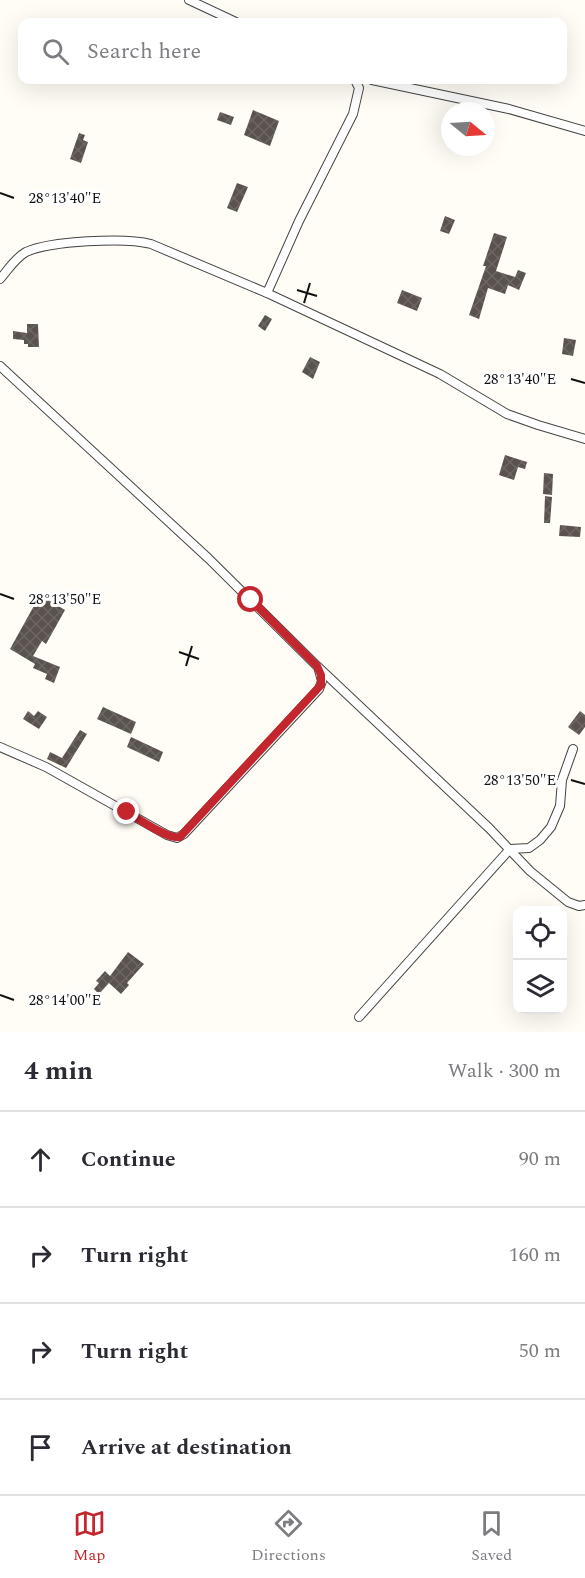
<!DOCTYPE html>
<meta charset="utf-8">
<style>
body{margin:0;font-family:Spectral,serif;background:#f7f7f7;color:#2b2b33}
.controls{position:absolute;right:18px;bottom:18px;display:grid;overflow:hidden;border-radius:12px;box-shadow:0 6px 24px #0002}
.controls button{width:54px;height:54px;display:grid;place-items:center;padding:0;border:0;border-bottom:2px solid #e1e1e2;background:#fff;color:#2b2b33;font:30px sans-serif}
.compass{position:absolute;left:441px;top:102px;width:54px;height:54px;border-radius:50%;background:#fff;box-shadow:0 6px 24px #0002;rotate:108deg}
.stop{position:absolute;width:18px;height:18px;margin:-14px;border:4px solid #c4262e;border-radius:50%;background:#fff}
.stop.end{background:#c4262e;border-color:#fff;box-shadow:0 2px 6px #0008}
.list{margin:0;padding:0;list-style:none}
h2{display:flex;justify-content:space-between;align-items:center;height:78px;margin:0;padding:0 24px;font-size:26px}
h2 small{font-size:20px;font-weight:400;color:#7c7c81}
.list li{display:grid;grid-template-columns:39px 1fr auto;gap:18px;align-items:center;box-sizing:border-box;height:96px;padding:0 24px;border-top:2px solid #e1e1e2}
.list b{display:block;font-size:22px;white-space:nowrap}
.list em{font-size:20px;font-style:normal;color:#7c7c81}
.icon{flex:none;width:33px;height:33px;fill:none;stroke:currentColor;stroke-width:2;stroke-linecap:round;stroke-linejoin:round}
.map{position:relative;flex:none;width:585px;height:1032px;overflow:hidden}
.search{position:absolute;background:#fff;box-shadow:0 6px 24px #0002;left:18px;right:18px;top:18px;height:66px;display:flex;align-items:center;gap:15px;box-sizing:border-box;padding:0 21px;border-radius:12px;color:#7c7c81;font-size:22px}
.sheet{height:462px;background:#fff}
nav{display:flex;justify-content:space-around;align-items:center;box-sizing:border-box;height:84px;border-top:2px solid #e1e1e2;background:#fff;font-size:16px;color:#7c7c81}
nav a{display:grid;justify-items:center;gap:3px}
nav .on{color:#c4262e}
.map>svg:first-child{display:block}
</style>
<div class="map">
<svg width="585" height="1032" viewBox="0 0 585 1032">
<defs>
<pattern id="building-cross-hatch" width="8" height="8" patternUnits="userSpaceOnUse" patternTransform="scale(1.5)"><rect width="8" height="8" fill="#5a524d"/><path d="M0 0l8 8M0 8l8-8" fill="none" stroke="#6d6662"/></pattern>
</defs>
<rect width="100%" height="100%" fill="#fffdf5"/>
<!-- building -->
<g fill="url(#building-cross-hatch)">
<path d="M253 110 279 121 270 146 244 135Z"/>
<path d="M220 112 234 117 231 125 217 120Z"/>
<path d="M79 133 85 135 83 140 88 142 81 163 70 159Z"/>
<path d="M237 183 248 187 237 212 227 208Z"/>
<path d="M445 216 455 220 449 234 440 231Z"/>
<path d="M494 233 507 237 496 271 515 277 518 270 526 273 519 290 508 285 505 294 488 288 479 319 469 315 486 266H483Z"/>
<path d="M402 290 422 298 417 311 397 303Z"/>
<path d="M265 315 272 319 265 331 258 326Z"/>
<path d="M27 324H38L39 347H28V344H24V340L13 339V331L27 333Z"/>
<path d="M564 338 576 340 573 356 562 354Z"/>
<path d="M310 357 320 362 313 379 302 372Z"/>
<path d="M505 455 527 462 525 469 518 467 514 480 499 475Z"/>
<path d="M544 473 553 474 552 495 543 494Z"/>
<path d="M545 496 552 497 550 523H544Z"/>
<path d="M560 525 581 527 580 537 559 536Z"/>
<path d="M40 595 65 610 46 644 42 641 33 656 60 667 54 683 45 679 47 674 33 668 35 664 10 649Z"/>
<path d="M103 707 136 722 131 734 97 719Z"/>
<path d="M28 711 34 716 38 711 47 717 39 729 23 719Z"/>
<path d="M580 711 585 715V727L579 735 568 727Z"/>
<path d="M80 730 87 734 66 768 47 759 50 752 62 758Z"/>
<path d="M131 737 163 752 159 762 127 747Z"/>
<path d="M128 952 144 964 127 983 129 985 121 994 109 983 99 994 94 989 99 983 96 981 105 971 110 976Z"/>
</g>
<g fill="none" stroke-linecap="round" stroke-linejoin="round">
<defs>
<g id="minor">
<path d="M189 0 236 22"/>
<path d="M372 80 509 109 585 131"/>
<path d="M0 279C8 270 15 258 26 252 50 241 125 237 151 244L267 293 440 374 507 414 538 425 585 439"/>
<path d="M267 293 299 221 353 114 359 88 355 80"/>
<path d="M0 366 208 558 317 666 489 828 530 871 568 902 579 906 585 905"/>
<path d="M0 747 46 767 167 835 177 838 184 834 319 689 322 681 319 670"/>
<path d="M359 1017 510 849 529 848 540 840 551 827 560 806 562 780 573 749"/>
</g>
</defs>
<!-- minor casing -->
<use href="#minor" stroke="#444" stroke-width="10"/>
<!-- minor -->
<use href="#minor" stroke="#fff" stroke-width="8"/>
</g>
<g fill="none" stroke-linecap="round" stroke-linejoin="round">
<!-- route -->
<path stroke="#c4262e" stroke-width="8" d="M127 812C139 819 168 840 180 837L321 685V675L317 666 251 600"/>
</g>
<!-- ticks -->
<path fill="none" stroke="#111" stroke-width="2" d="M0 193 14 198M297 290 317 296M304 303 310 283M571 379 585 383M0 594 14 599M179 652 199 659M186 666 192 646M571 780 585 784M0 995 14 1000"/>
<g font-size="15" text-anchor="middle" fill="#111" stroke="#fff" stroke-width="6" stroke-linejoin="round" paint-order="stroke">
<text x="65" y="203">28°13'40"E</text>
<text x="520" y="384">28°13'40"E</text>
<text x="65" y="604">28°13'50"E</text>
<text x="520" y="785">28°13'50"E</text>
<text x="65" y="1005">28°14'00"E</text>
</g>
</svg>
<div class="controls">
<button><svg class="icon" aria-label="locate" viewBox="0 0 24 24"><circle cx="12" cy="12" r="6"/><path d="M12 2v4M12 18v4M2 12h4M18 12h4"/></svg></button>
<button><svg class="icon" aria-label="layers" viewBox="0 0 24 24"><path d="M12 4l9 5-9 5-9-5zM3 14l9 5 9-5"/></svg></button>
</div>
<svg class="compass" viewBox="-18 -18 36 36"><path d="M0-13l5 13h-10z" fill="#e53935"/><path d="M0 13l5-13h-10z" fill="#7c7c81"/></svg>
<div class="stop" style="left:251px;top:600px"></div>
<div class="stop end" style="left:127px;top:812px"></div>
<div class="search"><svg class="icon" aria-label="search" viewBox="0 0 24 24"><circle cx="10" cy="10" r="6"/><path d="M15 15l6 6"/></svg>Search here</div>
</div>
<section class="sheet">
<h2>4 min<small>Walk · 300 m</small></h2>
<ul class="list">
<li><svg class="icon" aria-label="ahead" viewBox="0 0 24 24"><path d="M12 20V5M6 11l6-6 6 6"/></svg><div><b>Continue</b></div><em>90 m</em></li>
<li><svg class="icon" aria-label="right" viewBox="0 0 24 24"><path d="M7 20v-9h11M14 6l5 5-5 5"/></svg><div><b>Turn right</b></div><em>160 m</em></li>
<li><svg class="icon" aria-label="right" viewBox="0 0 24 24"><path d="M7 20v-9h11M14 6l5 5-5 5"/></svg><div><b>Turn right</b></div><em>50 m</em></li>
<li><svg class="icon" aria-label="arrive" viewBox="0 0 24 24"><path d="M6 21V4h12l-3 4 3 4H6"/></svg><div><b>Arrive at destination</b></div></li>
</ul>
</section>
<nav>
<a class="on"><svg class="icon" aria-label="map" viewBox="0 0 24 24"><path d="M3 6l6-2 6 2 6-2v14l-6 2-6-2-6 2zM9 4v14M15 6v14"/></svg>Map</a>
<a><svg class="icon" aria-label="directions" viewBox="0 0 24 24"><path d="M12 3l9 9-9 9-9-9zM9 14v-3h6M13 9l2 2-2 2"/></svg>Directions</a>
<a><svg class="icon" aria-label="saved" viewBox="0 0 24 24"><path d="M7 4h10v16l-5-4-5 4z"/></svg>Saved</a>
</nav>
